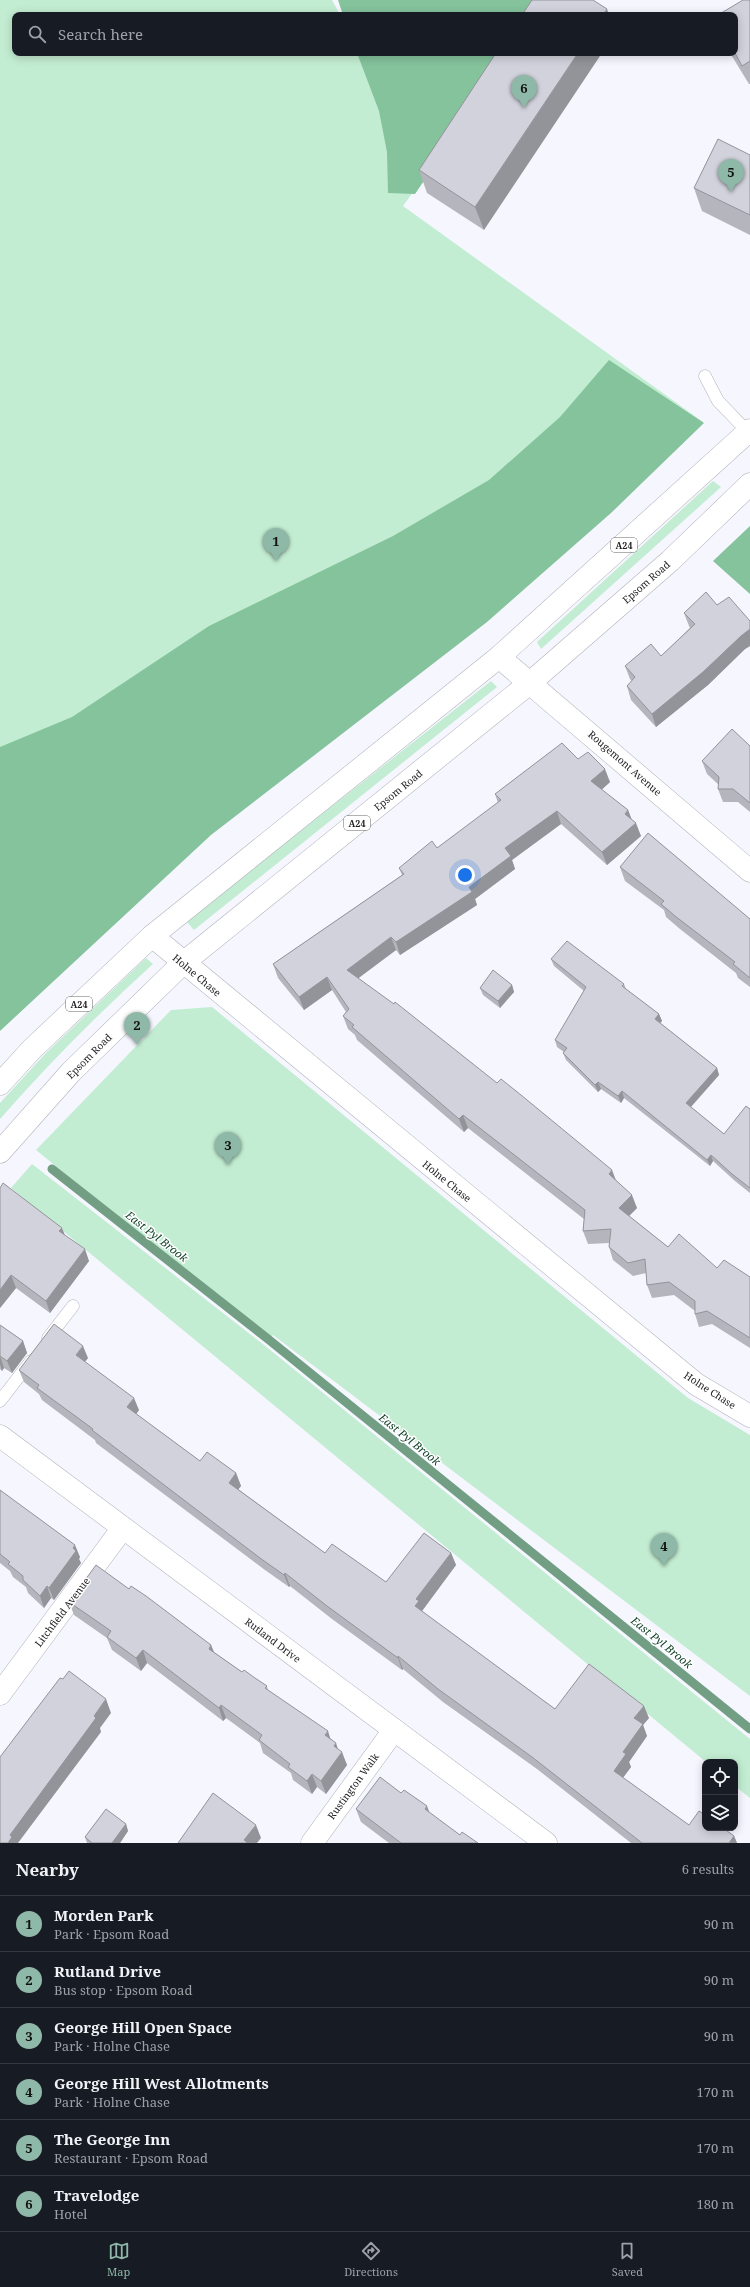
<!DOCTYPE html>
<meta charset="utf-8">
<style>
body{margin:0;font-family:"Noto Serif",serif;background:#20242c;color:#f1f3f6}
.controls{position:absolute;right:12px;bottom:12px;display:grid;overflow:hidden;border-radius:8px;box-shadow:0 2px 10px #0003}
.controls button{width:36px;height:36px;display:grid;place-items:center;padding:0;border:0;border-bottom:1px solid #363941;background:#171b24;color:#f1f3f6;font:20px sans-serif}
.you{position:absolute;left:465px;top:875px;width:14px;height:14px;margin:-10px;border:3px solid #fff;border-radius:50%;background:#1a73e8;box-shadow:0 0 0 6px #1a73e833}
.badge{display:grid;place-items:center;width:26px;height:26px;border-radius:50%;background:#8eb8a7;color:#111;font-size:13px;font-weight:700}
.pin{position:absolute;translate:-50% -33px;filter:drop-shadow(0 1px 2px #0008)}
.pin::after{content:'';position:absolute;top:21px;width:14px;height:12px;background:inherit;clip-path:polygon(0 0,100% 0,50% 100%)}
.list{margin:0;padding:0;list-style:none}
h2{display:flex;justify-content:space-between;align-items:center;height:52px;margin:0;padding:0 16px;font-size:17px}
h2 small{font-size:13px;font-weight:400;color:#9ea1a6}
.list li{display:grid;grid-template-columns:26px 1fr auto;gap:12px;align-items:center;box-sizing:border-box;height:56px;padding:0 16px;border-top:1px solid #363941}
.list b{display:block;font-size:15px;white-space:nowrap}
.list p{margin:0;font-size:13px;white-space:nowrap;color:#9ea1a6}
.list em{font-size:13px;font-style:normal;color:#9ea1a6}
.icon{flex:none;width:22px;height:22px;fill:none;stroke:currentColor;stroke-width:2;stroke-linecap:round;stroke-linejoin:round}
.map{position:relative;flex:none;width:750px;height:1843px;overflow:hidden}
.search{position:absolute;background:#171b24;box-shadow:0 2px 10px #0003;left:12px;right:12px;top:12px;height:44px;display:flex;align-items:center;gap:10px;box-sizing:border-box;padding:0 14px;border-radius:8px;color:#9ea1a6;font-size:15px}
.sheet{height:388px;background:#171b24}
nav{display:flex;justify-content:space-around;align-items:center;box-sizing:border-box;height:56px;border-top:1px solid #363941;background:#171b24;font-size:11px;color:#9ea1a6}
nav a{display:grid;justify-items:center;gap:2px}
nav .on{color:#8eb8a7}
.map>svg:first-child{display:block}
</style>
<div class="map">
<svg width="750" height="1843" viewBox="0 0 750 1843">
<rect width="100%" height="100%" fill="#f5f6fe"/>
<!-- green -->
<g fill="#c3edd2">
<path d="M0 0H332L340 15H15V53H359L423 178 403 206 703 422 612 507 208 834 0 1028Z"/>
<path d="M713 481 721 487 541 649 537 642Z"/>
<path d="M491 681 497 687 194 930 186 921Z"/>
<path d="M146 958 153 964C99 1013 48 1064 0 1119V1103L45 1054Z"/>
<path d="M212 1007 688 1398 750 1435V1696L273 1335 268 1339 36 1150 171 1010Z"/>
<path d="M32 1164 264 1345 750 1739V1798L735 1786V1762H706L11 1188Z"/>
</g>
<!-- forest -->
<g fill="#84c39c">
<path d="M338 0H545L535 15H343Z"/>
<path d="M357 53H510L415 194 388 193 387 152 379 111Z"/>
<path d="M609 360 704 423 611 513 487 622 211 835 0 1031V747L72 717 209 626 393 536 489 480 560 417Z"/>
<path d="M750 526V594L713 561Z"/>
</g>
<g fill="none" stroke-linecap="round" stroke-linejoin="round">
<!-- stream -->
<path stroke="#729e84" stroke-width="9" d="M52 1169 268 1339 750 1729"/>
<defs>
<g id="service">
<path d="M705 376 718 401 750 434"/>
<path d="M48 1338 73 1306"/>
<path d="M0 1401 31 1361"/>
</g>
<g id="minor">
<path d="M499 657 750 871"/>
<path d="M152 936 696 1384 750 1416"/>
<path d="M0 1436 546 1843"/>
<path d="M0 1694 122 1529"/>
<path d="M312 1843 394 1730"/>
</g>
<g id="trunk">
<path d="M0 1084 32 1049 152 936 499 657 750 430"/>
<path d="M0 1152 71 1072 183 963 531 682 670 561 750 484"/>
</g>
</defs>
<!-- service casing -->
<use href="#service" stroke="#b1b1bb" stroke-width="13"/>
<!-- minor casing -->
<use href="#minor" stroke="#b1b1bb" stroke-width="23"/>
<!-- trunk casing -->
<use href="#trunk" stroke="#b1b1bb" stroke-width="23"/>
<!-- service -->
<use href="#service" stroke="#fff" stroke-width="12"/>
<!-- minor -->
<use href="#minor" stroke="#fff" stroke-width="22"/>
<!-- trunk -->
<use href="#trunk" stroke="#fff" stroke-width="22"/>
</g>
<!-- wall -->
<g fill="#b5b5bd">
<path d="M750 0V84H749L730 53H735Z"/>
<path d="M496 53 484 230 427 193 419 170Z"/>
<path d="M750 155V235L702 211 694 188Z"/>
<path d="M717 605 750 621V646L745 649 708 685 656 727 631 700 627 686 632 681 630 679 625 666 661 656 690 628 689 626 684 613Z"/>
<path d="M750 746V812L738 802H723L718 789 719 785 707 774 702 761Z"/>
<path d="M578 759 610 782 601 790 628 810 631 818 641 836 607 865 561 824 512 860 515 869 475 899 477 905 400 955 396 950 358 978 616 1180 637 1208 629 1216 668 1247 717 1268 750 1277V1348L712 1324 699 1327 695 1314V1311L674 1295 652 1298 647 1285 646 1273 633 1276 613 1260 609 1247V1243L588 1244 583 1231 584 1219 468 1128 464 1132 357 1040 355 1035 348 1029 343 1016 346 1012 332 990 304 1010 278 978 273 964 402 875 399 868 437 848 498 803 495 794Z"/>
<path d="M620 867 750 919V987L738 978 736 973 680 929 666 917 664 910 625 881Z"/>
<path d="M551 959 624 984 626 989 659 1014 662 1021 660 1023 717 1068 719 1075 691 1107 724 1134 750 1109V1193L735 1181 713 1161 710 1166 624 1098 621 1103 601 1089 598 1092 566 1060 563 1053 564 1052 557 1047 555 1040 584 991 554 966Z"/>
<path d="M512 985 514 992 500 1008 483 995 480 988Z"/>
<path d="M3 1183 65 1235 89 1261 50 1313 16 1288 0 1308Z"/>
<path d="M0 1325 23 1341 27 1353 12 1373 4 1368 2 1371 0 1369Z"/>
<path d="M88 1358 85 1362 139 1410 136 1414 200 1461 236 1473 241 1486 238 1489 325 1553 386 1582 451 1553 456 1565 422 1611 423 1612 555 1709 649 1718 643 1725 647 1736 629 1762 631 1767 623 1778 689 1825 734 1836 737 1843H631L537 1769 443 1702 403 1669 402 1670 332 1619 290 1586 289 1587 265 1570 96 1443 95 1440 42 1400 39 1394 24 1382 19 1370Z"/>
<path d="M0 1490 80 1557 79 1559 81 1563 54 1600 51 1598 44 1608 28 1593 26 1587 13 1577 10 1571 0 1563Z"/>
<path d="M129 1589 211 1645 214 1652 242 1672 267 1686 268 1690 331 1739 338 1749 347 1765 326 1794 317 1787 312 1794 293 1780 291 1773 263 1753 260 1743 226 1718 223 1721 147 1663 141 1671 112 1650 107 1638 74 1615 69 1602Z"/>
<path d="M401 1793 460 1835 478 1843H389L361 1822 356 1809Z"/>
<path d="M126 1824 128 1831 120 1843H87L85 1837Z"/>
</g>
<!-- shaded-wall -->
<g fill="#93939a">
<path d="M607 9 609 15H603Z"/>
<path d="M578 53H602L484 230 475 207Z"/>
<path d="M750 629V646L745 649 708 685 656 727 652 714 741 636Z"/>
<path d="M605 769 610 782 596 795 591 781Z"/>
<path d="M628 810 633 823 625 814Z"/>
<path d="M557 811 561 824 512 860 515 869 475 899 477 905 400 955 396 942 469 887 505 848Z"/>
<path d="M636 823 641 836 607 865 602 852Z"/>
<path d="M391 937 396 950 352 983 347 970Z"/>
<path d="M327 977 332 990 304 1010 299 997Z"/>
<path d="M512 985 514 992 500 1008 498 1001Z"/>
<path d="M659 1014 662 1021 657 1026 655 1019Z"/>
<path d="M717 1068 719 1075 688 1110 686 1103Z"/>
<path d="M598 1082 601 1089 598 1092 595 1085Z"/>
<path d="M622 1091 624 1098 621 1103 618 1096Z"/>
<path d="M463 1115 468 1128 464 1132 459 1119Z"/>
<path d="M711 1155 713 1161 710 1166 707 1160Z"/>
<path d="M612 1170 617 1183 609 1174Z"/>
<path d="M632 1195 637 1208 623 1222 619 1208Z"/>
<path d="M62 1228 67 1240 59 1231Z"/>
<path d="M85 1249 89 1261 50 1313 46 1301Z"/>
<path d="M11 1275 16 1288 0 1308V1290Z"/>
<path d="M23 1341 27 1353 12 1373 7 1361Z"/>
<path d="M83 1346 88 1358 80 1367 76 1355Z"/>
<path d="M0 1356 4 1368 2 1371 0 1364Z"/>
<path d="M134 1398 139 1410 132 1420 127 1407Z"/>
<path d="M236 1473 241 1486 234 1495 229 1483Z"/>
<path d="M75 1545 80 1557 79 1559 81 1563 54 1600 49 1588Z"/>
<path d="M451 1553 456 1565 422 1611 423 1614 415 1606 416 1599Z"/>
<path d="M285 1573 290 1586 289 1587 284 1575Z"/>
<path d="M47 1586 51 1598 44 1608 40 1596Z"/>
<path d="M211 1645 216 1658 209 1649Z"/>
<path d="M143 1650 147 1663 141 1671 136 1658Z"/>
<path d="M398 1656 403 1669 402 1670 398 1658Z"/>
<path d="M106 1699 111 1713 100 1728 101 1732 18 1843H8L10 1835Z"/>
<path d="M221 1705 226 1718 223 1721 219 1708Z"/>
<path d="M644 1706 649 1718 643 1725 647 1736 629 1762 631 1767 618 1784 614 1771 623 1752 634 1718Z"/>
<path d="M328 1731 332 1744 325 1735Z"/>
<path d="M336 1743 340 1755 342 1752 347 1765 326 1794 321 1781 334 1746Z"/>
<path d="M312 1774 317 1787 312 1794 307 1781Z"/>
<path d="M427 1806 432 1819 425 1809Z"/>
<path d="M126 1824 128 1831 120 1843H112Z"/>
<path d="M256 1825 261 1838 257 1843H245L244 1840Z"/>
<path d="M734 1836 737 1843H729Z"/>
</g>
<!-- building -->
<g fill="#d2d2dc" stroke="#93939a">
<path d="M532 0H593L607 9 603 15H522Z"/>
<path d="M743 0H750V61L742 66 735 53V15H718Z"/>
<path d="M496 53H578L475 207 419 170Z"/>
<path d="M718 139 750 155V215L694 188Z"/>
<path d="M706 592 717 605 729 597 750 621V629L741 636 703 672 652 714 627 686 635 677 625 666 651 644 661 656 695 624 684 613Z"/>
<path d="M732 729 750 746V803L733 789H718L719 777 702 761Z"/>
<path d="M562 743 578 759 588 752 605 769 591 781 628 810 625 814 636 823 602 852 557 811 505 848 511 856 469 887 472 892 396 942 391 937 347 970 394 1004 395 1002 497 1083 501 1079 521 1095 612 1170 609 1174 632 1195 619 1208 668 1247 679 1234 717 1268 724 1260 750 1277V1338L707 1311 695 1314V1301L669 1282 647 1285 645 1259 628 1263 609 1247 611 1229 583 1231 585 1210 463 1115 459 1119 352 1027 354 1025 343 1016 349 1009 327 977 299 997 273 964 404 874 399 868 432 841 437 848 501 800 495 794Z"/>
<path d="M648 833 750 919V978L733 964 735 962 675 916 661 904 664 901 620 867Z"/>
<path d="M567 941 624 984 622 986 659 1014 655 1019 717 1068 686 1103 724 1134 746 1106 750 1109V1188L732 1174 711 1155 707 1160 622 1091 618 1096 598 1082 595 1085 563 1053 567 1048 555 1040 586 987 551 959Z"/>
<path d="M493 970 512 985 498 1001 480 988Z"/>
<path d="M3 1183 62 1228 59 1231 85 1249 46 1301 11 1275 0 1290V1188Z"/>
<path d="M54 1324 83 1346 76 1355 134 1398 127 1407 200 1461 207 1452 236 1473 229 1483 325 1553 332 1544 386 1582 424 1533 451 1553 416 1599 419 1601 415 1606 555 1709 589 1664 644 1706 634 1718 643 1724 623 1752 626 1754 614 1771 689 1825 699 1811 705 1815V1828H723L734 1836 729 1843H642L532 1757 438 1689 398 1656V1658L327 1606 285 1573 284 1575 260 1558 92 1430 93 1429 37 1388 39 1385 19 1370Z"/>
<path d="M0 1325 23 1341 7 1361 0 1356Z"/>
<path d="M0 1490 75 1545 73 1548 76 1551 49 1588 47 1586 40 1596 23 1580V1576L8 1564 10 1562 0 1554Z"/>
<path d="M96 1565 129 1589 131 1586 146 1596 211 1645 209 1649 242 1672 244 1670 255 1678 267 1686 265 1688 328 1731 325 1735 336 1743 334 1746 342 1752 321 1781 312 1774 307 1781 288 1767 290 1764 259 1740 262 1735 221 1705 219 1708 143 1650 136 1658 107 1637 111 1631 69 1602Z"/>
<path d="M69 1671 106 1699 94 1716 96 1718 10 1835 12 1837 8 1843H0V1757L60 1678 63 1679Z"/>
<path d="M380 1777 401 1793 404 1790 427 1806 425 1809 460 1835 462 1832 478 1843H401L356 1809Z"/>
<path d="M213 1793 256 1825 244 1840 247 1842 246 1843H178Z"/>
<path d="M106 1809 126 1824 112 1843H92L85 1837Z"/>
</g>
<g text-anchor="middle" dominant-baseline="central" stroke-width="3" stroke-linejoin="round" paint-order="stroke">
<!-- shield labels -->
<g fill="#fff" stroke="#646466" stroke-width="1">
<rect x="611" y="538" width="26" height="14" rx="3"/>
<rect x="344" y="816" width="26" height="14" rx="3"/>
<rect x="66" y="997" width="26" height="14" rx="3"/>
</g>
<g font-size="9" font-weight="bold" fill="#222225">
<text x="624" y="545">A24</text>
<text x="357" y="823">A24</text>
<text x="79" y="1004">A24</text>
</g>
<!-- street labels -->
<g font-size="10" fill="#222225" stroke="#fff">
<text transform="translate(646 582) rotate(-41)">Epsom Road</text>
<text transform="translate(625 763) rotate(41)">Rougemont Avenue</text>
<text transform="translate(398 790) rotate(-39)">Epsom Road</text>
<text transform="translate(197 975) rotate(40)">Holne Chase</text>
<text transform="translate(89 1056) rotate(-45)">Epsom Road</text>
<text transform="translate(447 1181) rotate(39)">Holne Chase</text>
<text transform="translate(710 1390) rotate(33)">Holne Chase</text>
<text transform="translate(62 1612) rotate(-53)">Litchfield Avenue</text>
<text transform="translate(273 1640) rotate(37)">Rutland Drive</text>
<text transform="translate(353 1786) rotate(-54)">Rustington Walk</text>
</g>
<!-- water labels -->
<g font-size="11" font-style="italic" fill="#104128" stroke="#fff">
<text transform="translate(157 1236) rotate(38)">East Pyl Brook</text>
<text transform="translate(410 1439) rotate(39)">East Pyl Brook</text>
<text transform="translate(662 1642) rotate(39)">East Pyl Brook</text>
</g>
</g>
</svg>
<div class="controls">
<button><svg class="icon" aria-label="locate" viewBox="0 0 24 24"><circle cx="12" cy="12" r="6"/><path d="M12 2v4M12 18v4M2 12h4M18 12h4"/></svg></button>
<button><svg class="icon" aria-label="layers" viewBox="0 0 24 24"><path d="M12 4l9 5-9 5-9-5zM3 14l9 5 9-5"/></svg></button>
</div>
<div class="you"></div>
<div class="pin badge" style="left:276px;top:561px">1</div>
<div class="pin badge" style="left:137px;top:1045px">2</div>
<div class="pin badge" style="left:228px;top:1165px">3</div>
<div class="pin badge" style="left:664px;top:1566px">4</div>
<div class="pin badge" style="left:731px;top:192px">5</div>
<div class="pin badge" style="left:524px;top:108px">6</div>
<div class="search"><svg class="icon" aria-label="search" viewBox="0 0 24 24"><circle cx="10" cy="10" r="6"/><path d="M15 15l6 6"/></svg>Search here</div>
</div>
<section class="sheet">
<h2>Nearby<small>6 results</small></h2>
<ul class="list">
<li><span class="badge">1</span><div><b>Morden Park</b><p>Park · Epsom Road</p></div><em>90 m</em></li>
<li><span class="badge">2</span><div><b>Rutland Drive</b><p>Bus stop · Epsom Road</p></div><em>90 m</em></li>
<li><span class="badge">3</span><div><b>George Hill Open Space</b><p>Park · Holne Chase</p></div><em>90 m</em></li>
<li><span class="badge">4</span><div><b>George Hill West Allotments</b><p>Park · Holne Chase</p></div><em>170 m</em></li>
<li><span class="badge">5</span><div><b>The George Inn</b><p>Restaurant · Epsom Road</p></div><em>170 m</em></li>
<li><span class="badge">6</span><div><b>Travelodge</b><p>Hotel</p></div><em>180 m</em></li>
</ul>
</section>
<nav>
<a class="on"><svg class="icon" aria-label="map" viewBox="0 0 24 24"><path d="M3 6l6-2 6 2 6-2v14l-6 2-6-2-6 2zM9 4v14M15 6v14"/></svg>Map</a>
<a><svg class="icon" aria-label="directions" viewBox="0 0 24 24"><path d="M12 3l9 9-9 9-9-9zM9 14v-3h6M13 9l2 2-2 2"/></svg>Directions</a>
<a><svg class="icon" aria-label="saved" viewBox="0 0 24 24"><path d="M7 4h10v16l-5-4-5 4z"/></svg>Saved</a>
</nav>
